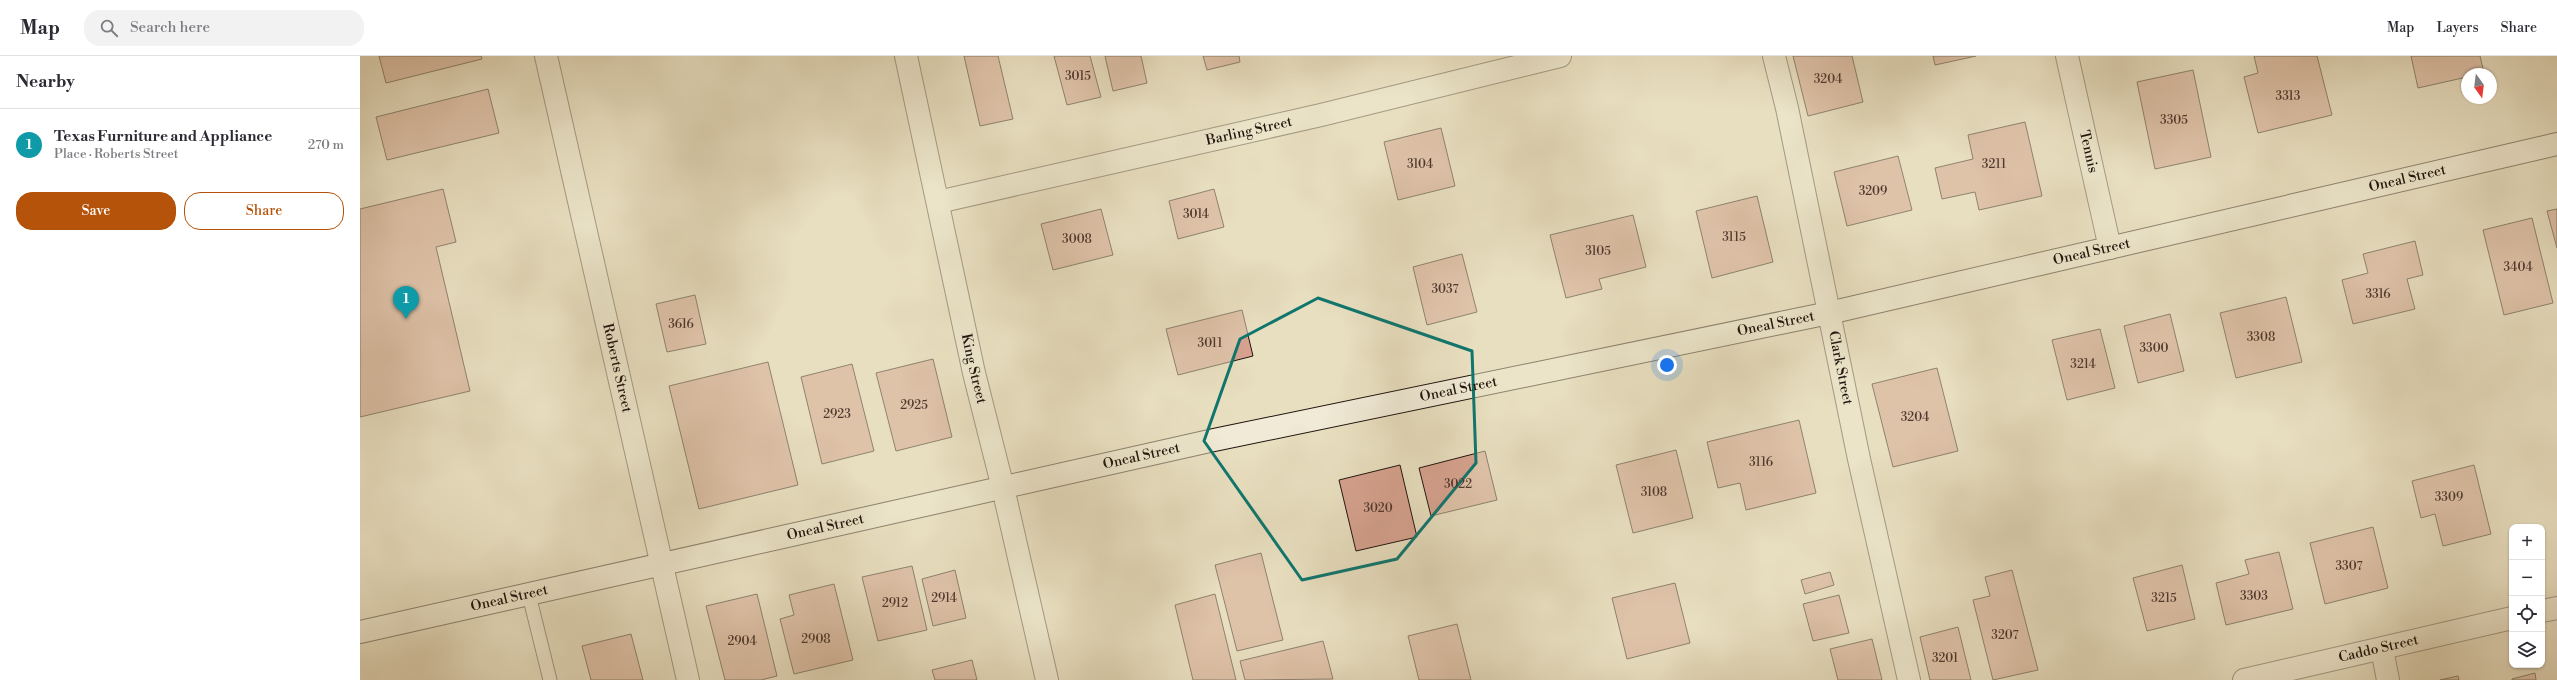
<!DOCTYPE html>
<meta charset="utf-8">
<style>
body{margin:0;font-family:"Libre Bodoni",serif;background:#f2f2f3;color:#2b2b33}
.controls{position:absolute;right:12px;bottom:12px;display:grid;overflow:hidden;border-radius:8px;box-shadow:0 1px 3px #0004}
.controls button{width:36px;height:36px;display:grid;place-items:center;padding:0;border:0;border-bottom:1px solid #e1e1e2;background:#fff;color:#2b2b33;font:20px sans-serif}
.compass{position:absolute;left:2101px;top:12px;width:36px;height:36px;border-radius:50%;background:#fff;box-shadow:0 1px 3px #0004;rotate:166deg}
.you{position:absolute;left:1307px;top:309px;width:14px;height:14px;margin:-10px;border:3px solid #fff;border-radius:50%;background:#1a73e8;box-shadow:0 0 0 6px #1a73e833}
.badge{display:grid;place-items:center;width:26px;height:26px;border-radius:50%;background:#b45309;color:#fff;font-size:13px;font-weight:700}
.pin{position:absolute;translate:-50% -33px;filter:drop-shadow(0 1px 2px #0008)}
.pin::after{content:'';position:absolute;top:21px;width:14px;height:12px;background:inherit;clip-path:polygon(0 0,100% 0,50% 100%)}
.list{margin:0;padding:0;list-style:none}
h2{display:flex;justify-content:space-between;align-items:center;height:52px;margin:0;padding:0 16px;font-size:17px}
h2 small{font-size:13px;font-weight:400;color:#7c7c81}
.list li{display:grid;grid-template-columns:26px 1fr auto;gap:12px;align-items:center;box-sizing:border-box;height:72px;padding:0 16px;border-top:1px solid #e1e1e2}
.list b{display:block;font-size:15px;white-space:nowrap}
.list p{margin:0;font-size:13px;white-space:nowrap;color:#7c7c81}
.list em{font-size:13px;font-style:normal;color:#7c7c81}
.actions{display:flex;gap:8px;padding:12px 16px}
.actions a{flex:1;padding:9px 0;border:1px solid #b45309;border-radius:16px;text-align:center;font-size:14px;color:#b45309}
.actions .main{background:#b45309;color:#fff}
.icon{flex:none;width:22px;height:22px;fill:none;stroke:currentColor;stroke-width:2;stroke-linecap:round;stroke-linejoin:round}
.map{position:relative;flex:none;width:2197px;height:624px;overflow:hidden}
header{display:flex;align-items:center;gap:24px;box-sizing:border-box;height:56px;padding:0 20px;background:#fff;border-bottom:1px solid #e1e1e2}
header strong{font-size:19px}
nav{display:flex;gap:22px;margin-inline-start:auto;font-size:14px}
.search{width:280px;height:36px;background:#f2f2f3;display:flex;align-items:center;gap:10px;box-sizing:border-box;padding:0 14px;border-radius:16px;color:#7c7c81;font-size:15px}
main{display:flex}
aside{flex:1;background:#fff}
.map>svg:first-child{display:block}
</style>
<header>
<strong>Map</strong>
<div class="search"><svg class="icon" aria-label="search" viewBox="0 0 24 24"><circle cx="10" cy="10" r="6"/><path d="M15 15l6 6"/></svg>Search here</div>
<nav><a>Map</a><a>Layers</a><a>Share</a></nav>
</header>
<main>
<aside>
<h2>Nearby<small></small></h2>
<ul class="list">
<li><span class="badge" style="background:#0f9aa8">1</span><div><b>Texas Furniture and Appliance</b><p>Place · Roberts Street</p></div><em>270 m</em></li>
</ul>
<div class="actions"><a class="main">Save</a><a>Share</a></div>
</aside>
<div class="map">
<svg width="2197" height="624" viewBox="0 0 2197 624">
<rect width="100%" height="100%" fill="#e8dfc0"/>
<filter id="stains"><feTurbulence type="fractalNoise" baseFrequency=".005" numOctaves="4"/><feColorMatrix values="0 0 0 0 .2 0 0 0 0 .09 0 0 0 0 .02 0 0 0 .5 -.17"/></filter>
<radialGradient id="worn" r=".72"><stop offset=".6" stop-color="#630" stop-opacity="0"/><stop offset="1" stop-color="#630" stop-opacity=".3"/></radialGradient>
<!-- building -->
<g fill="#d6a28f" stroke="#20140e">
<path d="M19 0H121L122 3 26 27Z"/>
<path d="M604 0H638L653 63 620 70Z"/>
<path d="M694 0H730L741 41 707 49Z"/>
<path d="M745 0H781L787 27 753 35Z"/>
<path d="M843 0H879L880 6 847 14Z"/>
<path d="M1433 0H1492L1503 46 1448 60Z"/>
<path d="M1573 0H1616L1575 9Z"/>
<path d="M1894 0H1957L1972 59 1898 77 1884 21 1898 17Z"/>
<path d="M2051 0H2120L2124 17 2107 18V21L2058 32Z"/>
<path d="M1833 14 1851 101 1795 113 1777 26Z"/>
<path d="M128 33 139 77 27 104 16 61Z"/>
<path d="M1665 66 1682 140 1619 154 1615 136 1582 143 1575 112 1613 103 1608 79Z"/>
<path d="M1081 72 1095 130 1038 144 1024 86Z"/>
<path d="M1538 100 1552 154 1487 170 1474 116Z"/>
<path d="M83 133 96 186 76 191 110 335 0 361V153Z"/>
<path d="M854 133 864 171 818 183 809 145Z"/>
<path d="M1397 140 1413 206 1352 222 1336 155Z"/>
<path d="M741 153 753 199 693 214 681 168Z"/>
<path d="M2197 153V192L2187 155Z"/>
<path d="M1273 159 1286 211 1239 223 1242 233 1206 242 1190 179Z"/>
<path d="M2172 162 2193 247 2144 259 2123 174Z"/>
<path d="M2055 185 2063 219 2047 223 2055 253 1993 268 1982 224 2008 217 2003 198Z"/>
<path d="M1102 198 1117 256 1067 269 1053 211Z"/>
<path d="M335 239 346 288 307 296 296 248Z"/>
<path d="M1926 241 1942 306 1876 322 1860 257Z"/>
<path d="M882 254 893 300 818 319 806 273Z"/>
<path d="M1810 258 1824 315 1778 327 1764 270Z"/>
<path d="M1740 273 1755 332 1707 344 1692 284Z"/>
<path d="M573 303 592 381 536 395 516 317Z"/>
<path d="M408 306 438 429 339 453 309 330Z"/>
<path d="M492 308 514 395 462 408 441 321Z"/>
<path d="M1577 312 1598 395 1533 411 1512 328Z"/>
<path d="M1439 364 1456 437 1386 454 1380 427 1358 432 1347 386Z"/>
<path d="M1316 394 1333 462 1273 477 1256 409Z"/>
<path d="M1125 395 1137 444 1071 460 1059 412Z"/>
<path d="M1040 409 1057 481 996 495 979 424Z"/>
<path d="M2114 409 2131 478 2083 490 2075 458 2061 462 2052 425Z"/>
<path d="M2013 471 2028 532 1965 548 1950 487Z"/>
<path d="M1919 496 1933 553 1866 569 1856 527 1889 518 1885 504Z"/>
<path d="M901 497 923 584 877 595 855 509Z"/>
<path d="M1822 509 1835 563 1787 575 1773 522Z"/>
<path d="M552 510 567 574 518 585 502 521Z"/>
<path d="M595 514 606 562 573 570 562 523Z"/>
<path d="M1652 514 1678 614 1633 624 1613 544 1630 540 1625 521Z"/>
<path d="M1470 516 1474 529 1445 538 1441 524Z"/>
<path d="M1315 527 1330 587 1267 603 1252 542Z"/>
<path d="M474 528 493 604 434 618 420 563 434 559 429 539Z"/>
<path d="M397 538 417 620 401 624H365L346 550Z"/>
<path d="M855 538 876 624H833L815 549Z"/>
<path d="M1479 539 1489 577 1453 585 1443 548Z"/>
<path d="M1097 568 1111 624H1059L1048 580Z"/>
<path d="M1598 571 1611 624H1570L1560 581Z"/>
<path d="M271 578 283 624H231L222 590Z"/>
<path d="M1512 583 1522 624H1478L1470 593Z"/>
<path d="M963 585 973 623 885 624 880 605Z"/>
<path d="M612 604 617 624H575L572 614Z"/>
<path d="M2175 617 2176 624H2152V623Z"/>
<path d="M2098 620 2099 624H2080Z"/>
</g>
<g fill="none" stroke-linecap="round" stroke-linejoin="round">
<defs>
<path id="lane" d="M169 539 190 624"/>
<g id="street">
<path id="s1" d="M186 0 328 624"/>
<path id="s2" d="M546 0 614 317 643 432 687 624"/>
<path id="s3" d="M1414 0 1427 52 1499 403 1549 624"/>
<path id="s4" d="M1707 0 1750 192"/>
<path id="s5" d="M578 146 961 59 1200 0"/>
<path d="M2182 555 2197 552"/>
<path d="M2022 593 2028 624"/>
<path id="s6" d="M1884 624 2152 562"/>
</g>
<g id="secondary">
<path id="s7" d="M0 576 854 384 1469 257 2197 88"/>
</g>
</defs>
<!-- lane casing -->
<use href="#lane" stroke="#52473a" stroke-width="15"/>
<!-- street casing -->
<use href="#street" stroke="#52473a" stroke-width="24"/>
<!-- secondary casing -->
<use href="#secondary" stroke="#20140e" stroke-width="24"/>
<!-- lane -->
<use href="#lane" stroke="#f0ead6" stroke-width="13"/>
<!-- street -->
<use href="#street" stroke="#f0ead6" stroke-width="22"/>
<!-- secondary -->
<use href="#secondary" stroke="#f0ead6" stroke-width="22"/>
</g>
<!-- marked area -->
<path d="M0 0H2197V624H0ZM958 242 1112 295 1116 407 1037 503 942 524 844 385 880 283Z" fill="#e8dfc0" fill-opacity=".55" fill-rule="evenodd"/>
<path fill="none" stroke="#0f766e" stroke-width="3" stroke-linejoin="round" d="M958 242 1112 295 1116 407 1037 503 942 524 844 385 880 283Z"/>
<g text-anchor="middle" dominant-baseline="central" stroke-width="3" stroke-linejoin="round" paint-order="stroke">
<!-- number labels -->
<g font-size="12" fill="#4e382e">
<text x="718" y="20">3015</text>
<text x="1468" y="23">3204</text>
<text x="1928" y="40">3313</text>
<text x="1814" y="64">3305</text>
<text x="1060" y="108">3104</text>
<text x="1634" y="108">3211</text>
<text x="1513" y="135">3209</text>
<text x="836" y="158">3014</text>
<text x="1374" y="181">3115</text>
<text x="717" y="183">3008</text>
<text x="1238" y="195">3105</text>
<text x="2158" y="211">3404</text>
<text x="1085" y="233">3037</text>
<text x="2018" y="238">3316</text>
<text x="321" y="268">3616</text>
<text x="1901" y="281">3308</text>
<text x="850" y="287">3011</text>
<text x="1794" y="292">3300</text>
<text x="1723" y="308">3214</text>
<text x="554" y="349">2925</text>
<text x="477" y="358">2923</text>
<text x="1555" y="361">3204</text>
<text x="1401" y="406">3116</text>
<text x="1098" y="428">3022</text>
<text x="1294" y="436">3108</text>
<text x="2089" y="441">3309</text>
<text x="1018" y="452">3020</text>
<text x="1989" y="510">3307</text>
<text x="1894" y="540">3303</text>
<text x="584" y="542">2914</text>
<text x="1804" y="542">3215</text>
<text x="535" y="547">2912</text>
<text x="1645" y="579">3207</text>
<text x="456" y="583">2908</text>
<text x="382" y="585">2904</text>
<text x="1585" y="602">3201</text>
</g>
<!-- street labels -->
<g font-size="14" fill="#20140e" stroke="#f0ead6">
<text stroke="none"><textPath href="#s5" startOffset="319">Barling Street</textPath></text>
<text stroke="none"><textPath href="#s4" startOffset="98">Tennis</textPath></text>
<text stroke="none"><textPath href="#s7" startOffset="2097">Oneal Street</textPath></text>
<text stroke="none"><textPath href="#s7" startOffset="1773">Oneal Street</textPath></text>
<text stroke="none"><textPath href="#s7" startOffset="1449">Oneal Street</textPath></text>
<text stroke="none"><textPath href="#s1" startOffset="320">Roberts Street</textPath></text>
<text stroke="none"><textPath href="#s3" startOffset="319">Clark Street</textPath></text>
<text stroke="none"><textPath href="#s2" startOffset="320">King Street</textPath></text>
<text stroke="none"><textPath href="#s7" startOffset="1125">Oneal Street</textPath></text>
<text stroke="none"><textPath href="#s7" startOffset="801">Oneal Street</textPath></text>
<text stroke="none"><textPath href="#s7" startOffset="477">Oneal Street</textPath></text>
<text stroke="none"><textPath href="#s7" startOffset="153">Oneal Street</textPath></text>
<text stroke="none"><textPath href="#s6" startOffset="138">Caddo Street</textPath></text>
</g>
</g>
<rect width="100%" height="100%" filter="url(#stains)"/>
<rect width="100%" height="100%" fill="url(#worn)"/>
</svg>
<div class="controls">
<button>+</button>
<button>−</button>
<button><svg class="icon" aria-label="locate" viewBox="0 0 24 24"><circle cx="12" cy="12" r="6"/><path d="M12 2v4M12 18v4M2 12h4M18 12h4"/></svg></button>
<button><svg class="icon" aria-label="layers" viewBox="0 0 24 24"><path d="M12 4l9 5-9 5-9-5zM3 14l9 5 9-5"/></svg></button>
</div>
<svg class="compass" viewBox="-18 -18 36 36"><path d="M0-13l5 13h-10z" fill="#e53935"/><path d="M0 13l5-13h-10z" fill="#7c7c81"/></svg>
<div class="you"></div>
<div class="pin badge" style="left:46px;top:263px;background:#0f9aa8">1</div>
</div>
</main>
